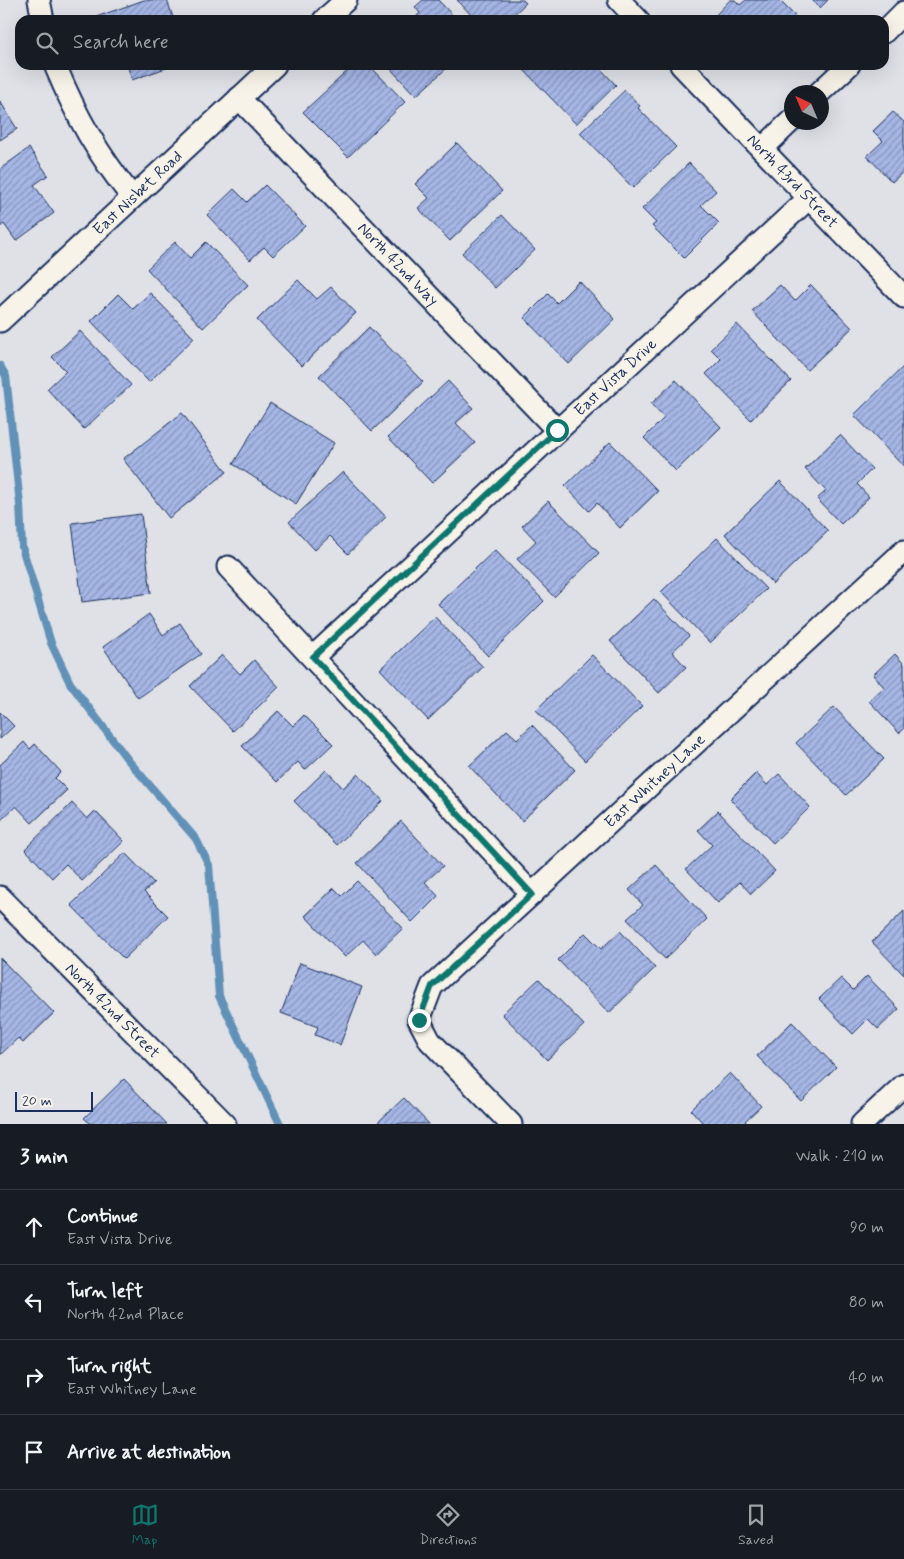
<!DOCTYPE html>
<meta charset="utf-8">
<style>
body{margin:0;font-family:Mynerve,sans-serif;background:#242831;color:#f1f3f6}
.compass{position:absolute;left:784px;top:85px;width:45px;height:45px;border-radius:50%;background:#171b24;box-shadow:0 5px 20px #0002;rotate:316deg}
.scale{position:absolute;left:15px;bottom:12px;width:78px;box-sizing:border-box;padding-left:5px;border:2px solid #1b2f5e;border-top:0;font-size:14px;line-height:18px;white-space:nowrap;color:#1b2f5e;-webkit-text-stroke:4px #f7f3e8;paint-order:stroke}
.stop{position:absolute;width:15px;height:15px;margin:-11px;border:4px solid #0f766e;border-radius:50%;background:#fff}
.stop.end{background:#0f766e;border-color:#fff;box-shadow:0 1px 5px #0008}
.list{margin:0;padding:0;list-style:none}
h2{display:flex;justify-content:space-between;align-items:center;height:65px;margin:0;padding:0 20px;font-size:21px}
h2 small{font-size:16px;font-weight:400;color:#9ea1a6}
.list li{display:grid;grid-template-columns:32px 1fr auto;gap:15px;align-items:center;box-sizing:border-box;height:75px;padding:0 20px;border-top:1px solid #363941}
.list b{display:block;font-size:19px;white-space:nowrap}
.list p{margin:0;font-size:16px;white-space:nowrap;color:#9ea1a6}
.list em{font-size:16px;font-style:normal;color:#9ea1a6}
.icon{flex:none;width:28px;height:28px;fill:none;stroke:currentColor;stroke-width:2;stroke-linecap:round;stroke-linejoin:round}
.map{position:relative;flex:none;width:904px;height:1124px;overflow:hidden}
.search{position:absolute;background:#171b24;box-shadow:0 5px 20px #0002;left:15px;right:15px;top:15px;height:55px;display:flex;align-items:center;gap:12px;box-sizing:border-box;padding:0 18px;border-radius:15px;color:#9ea1a6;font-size:19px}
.sheet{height:365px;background:#171b24}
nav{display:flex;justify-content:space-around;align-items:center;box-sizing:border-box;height:70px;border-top:1px solid #363941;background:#171b24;font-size:14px;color:#9ea1a6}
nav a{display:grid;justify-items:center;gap:2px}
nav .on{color:#0f766e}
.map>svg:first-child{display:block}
</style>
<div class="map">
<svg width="904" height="1124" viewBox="0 0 904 1124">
<defs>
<pattern id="building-hatch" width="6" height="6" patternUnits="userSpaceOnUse" patternTransform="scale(1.25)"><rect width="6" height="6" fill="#a6b7e6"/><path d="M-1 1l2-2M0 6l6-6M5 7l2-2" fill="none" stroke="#8695be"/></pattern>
</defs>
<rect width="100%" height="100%" fill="#dfe1e7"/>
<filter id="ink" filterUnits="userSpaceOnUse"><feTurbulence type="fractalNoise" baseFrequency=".02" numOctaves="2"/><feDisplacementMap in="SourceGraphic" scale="10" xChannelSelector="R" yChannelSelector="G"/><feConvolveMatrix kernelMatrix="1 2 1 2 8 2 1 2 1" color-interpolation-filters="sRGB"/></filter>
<g filter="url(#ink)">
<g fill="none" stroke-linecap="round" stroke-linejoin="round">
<!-- stream -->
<path stroke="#6291b7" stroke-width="8" d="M0 366 6 376 20 504 22 547 51 643 70 683 128 760 196 839 209 865 219 996 280 1124"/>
</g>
<!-- building -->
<g fill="url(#building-hatch)" stroke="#1b2f5e">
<path d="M144 0H167L174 20H97L96 17Z"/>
<path d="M423 0H438L457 20H413L420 13 415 7Z"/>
<path d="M457 0H523L526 3 508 20H476Z"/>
<path d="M730 0H735L740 5 746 0H779L799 20H711Z"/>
<path d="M812 0H828L820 8Z"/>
<path d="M127 65H174L132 80Z"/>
<path d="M354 65H369L405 102 348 157 303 112Z"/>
<path d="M387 65H450L416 96Z"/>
<path d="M530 65H597L616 85 576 124 524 70Z"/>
<path d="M625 90 640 106 638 108 676 147 633 188 580 133Z"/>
<path d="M0 101 17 129 0 140Z"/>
<path d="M893 112 904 122V171L892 182 867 156 883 141 873 131Z"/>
<path d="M457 143 502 191 450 241 418 208 429 198 415 184Z"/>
<path d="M29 148 48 175 34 185 54 213 16 241 4 224 0 227V169Z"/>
<path d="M689 163 716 191 701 205 719 223 684 258 652 226 656 223 642 209Z"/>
<path d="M265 185 305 226 273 256 264 247 250 260 207 215 234 189 247 202Z"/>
<path d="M502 215 535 250 495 288 462 253Z"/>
<path d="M175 242 190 258 206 242 248 285 203 328 147 269Z"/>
<path d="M298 280 317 299 331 287 356 313 302 366 257 320Z"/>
<path d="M579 281 615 319 569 364 524 318 548 294 557 303Z"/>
<path d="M780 285 795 301 811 285 852 328 807 370 752 311Z"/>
<path d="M150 293 194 338 149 382 91 321 118 294 133 309Z"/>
<path d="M737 324 791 381 751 420 706 374 721 359 711 349Z"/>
<path d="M369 327 423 382 372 431 319 376Z"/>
<path d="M80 331 131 385 84 429 47 389 66 371 52 357Z"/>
<path d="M904 366V464L903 466 854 415Z"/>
<path d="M676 380 721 427 676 471 644 438 664 418 651 404Z"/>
<path d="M448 381 473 408 456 423 475 443 432 483 388 437Z"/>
<path d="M270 403 334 443 296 504 233 464Z"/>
<path d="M182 413 227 472 169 518 123 459Z"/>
<path d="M840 435 872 469 857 484 869 497 841 524 817 499 826 491 805 469Z"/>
<path d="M610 442 658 491 620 528 597 503 589 511 565 486Z"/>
<path d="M343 472 386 517 348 554 330 536 315 550 289 522Z"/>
<path d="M780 481 828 531 773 584 725 534Z"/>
<path d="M548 501 599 553 554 597 517 559 536 541 522 526Z"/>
<path d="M141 514 151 593 82 602 72 523Z"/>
<path d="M717 538 766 589 710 643 661 592Z"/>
<path d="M495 550 544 601 488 656 438 604Z"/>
<path d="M654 599 689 636 672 652 686 667 659 693 610 641Z"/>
<path d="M149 614 163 635 180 623 201 654 138 698 103 647Z"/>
<path d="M435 617 483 667 428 720 380 669Z"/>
<path d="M895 654 904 664V729L899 733 869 701 884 687 873 675Z"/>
<path d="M222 655 240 674 254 660 279 687 233 731 190 686Z"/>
<path d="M592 655 642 706 585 761 536 710Z"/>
<path d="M834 707 884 759 846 795 796 743Z"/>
<path d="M278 711 293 726 304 715 333 744 305 770 298 762 277 782 242 746Z"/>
<path d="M0 712 14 726 0 739Z"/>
<path d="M532 725 575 770 522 821 469 766 507 730 517 739Z"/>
<path d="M24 742 30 749 35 744 61 772 55 778 67 790 32 823 16 806 1 820 0 818V765Z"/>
<path d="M326 770 343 788 358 774 383 801 337 845 294 801Z"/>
<path d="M756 773 767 785 779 774 810 807 773 843 730 799Z"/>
<path d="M72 803 87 819 95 811 124 841 82 881 66 864 52 878 25 849Z"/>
<path d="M718 811 775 871 751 894 740 882 718 903 686 869 712 845 698 830Z"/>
<path d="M401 821 443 866 425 882 438 896 412 922 357 863Z"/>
<path d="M125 853 154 883 144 892 168 916 124 959 71 905Z"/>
<path d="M656 865 707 919 665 959 627 919 643 905 629 890Z"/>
<path d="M357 881 403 928 376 954 363 940 345 957 305 916 334 888 342 896Z"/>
<path d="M904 911V975L872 942Z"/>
<path d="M620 931 655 968 609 1013 558 960 585 933 601 949Z"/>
<path d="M0 958 54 1013 23 1043 18 1038 0 1055Z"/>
<path d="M300 963 362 987 340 1045 315 1035 318 1027 281 1013Z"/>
<path d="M867 976 899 1009 878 1029 868 1019 853 1034 819 999 841 978 853 990Z"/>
<path d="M539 979 584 1025 547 1060 502 1014Z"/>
<path d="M792 1022 836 1067 801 1101 757 1056Z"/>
<path d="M730 1073 761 1106 745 1121 748 1124H704L691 1110Z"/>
<path d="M124 1079 167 1124H91L84 1118Z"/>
<path d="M404 1098 429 1124H376Z"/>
</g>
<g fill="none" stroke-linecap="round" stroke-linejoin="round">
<defs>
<g id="minor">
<path d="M39 0 43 20"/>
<path d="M619 0 638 20"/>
<path d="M324 20 346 0"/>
<path d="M884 32 904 12"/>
<path d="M55 65C77 118 97 153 132 197"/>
<path id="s1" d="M681 65 904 297"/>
<path d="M820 92 849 65"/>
<path id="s2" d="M239 98 557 430"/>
<path d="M762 149 792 120"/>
<path id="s3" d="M0 321 275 65"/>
<path d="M228 567 532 894"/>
<path id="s4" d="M313 657 809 198"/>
<path id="s5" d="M0 897 225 1124"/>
<path id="s6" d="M511 1124 430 1041 419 1020 432 986 904 551"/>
<path d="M862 1124 904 1085"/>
</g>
</defs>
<!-- minor casing -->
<use href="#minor" stroke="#1b2f5e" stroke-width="25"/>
<!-- minor -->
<use href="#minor" stroke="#f7f3e8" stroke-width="21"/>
</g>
</g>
<g fill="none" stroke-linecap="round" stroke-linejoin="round" filter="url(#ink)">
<!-- route -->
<path stroke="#0f766e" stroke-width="6" d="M419 1020 432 986 532 894 313 657 557 430"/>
</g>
<g text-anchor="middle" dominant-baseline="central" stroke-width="4.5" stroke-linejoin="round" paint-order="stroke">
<!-- street labels -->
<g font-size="16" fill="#1b2f5e" stroke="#f7f3e8">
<text stroke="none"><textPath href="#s1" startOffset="161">North 43rd Street</textPath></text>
<text stroke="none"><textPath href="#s3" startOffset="188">East Nisbet Road</textPath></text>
<text stroke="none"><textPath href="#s2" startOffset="230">North 42nd Way</textPath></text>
<text stroke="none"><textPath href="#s4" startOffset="412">East Vista Drive</textPath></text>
<text stroke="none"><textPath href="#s6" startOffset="479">East Whitney Lane</textPath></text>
<text stroke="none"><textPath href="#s5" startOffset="160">North 42nd Street</textPath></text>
</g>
</g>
</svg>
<svg class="compass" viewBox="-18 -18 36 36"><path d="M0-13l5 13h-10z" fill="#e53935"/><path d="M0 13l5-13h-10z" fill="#9ea1a6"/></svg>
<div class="scale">20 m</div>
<div class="stop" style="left:557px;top:430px"></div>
<div class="stop end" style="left:419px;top:1020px"></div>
<div class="search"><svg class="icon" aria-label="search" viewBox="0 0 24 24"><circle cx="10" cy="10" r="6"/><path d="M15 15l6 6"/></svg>Search here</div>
</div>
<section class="sheet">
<h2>3 min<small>Walk · 210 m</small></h2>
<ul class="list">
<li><svg class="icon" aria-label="ahead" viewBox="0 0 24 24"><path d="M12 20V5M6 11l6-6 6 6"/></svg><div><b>Continue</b><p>East Vista Drive</p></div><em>90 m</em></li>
<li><svg class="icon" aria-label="left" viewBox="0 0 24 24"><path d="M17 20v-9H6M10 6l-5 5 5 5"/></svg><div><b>Turn left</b><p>North 42nd Place</p></div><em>80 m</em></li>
<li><svg class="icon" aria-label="right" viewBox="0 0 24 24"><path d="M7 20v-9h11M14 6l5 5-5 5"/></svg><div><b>Turn right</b><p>East Whitney Lane</p></div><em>40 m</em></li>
<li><svg class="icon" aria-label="arrive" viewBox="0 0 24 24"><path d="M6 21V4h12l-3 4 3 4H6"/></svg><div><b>Arrive at destination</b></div></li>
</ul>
</section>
<nav>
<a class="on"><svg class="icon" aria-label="map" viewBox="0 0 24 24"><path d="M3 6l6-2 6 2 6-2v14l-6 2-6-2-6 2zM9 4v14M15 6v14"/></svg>Map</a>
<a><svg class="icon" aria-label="directions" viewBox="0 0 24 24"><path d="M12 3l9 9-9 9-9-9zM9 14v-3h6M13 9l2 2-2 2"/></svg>Directions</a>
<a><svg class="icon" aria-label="saved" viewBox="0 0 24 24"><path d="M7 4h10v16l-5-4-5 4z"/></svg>Saved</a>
</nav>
